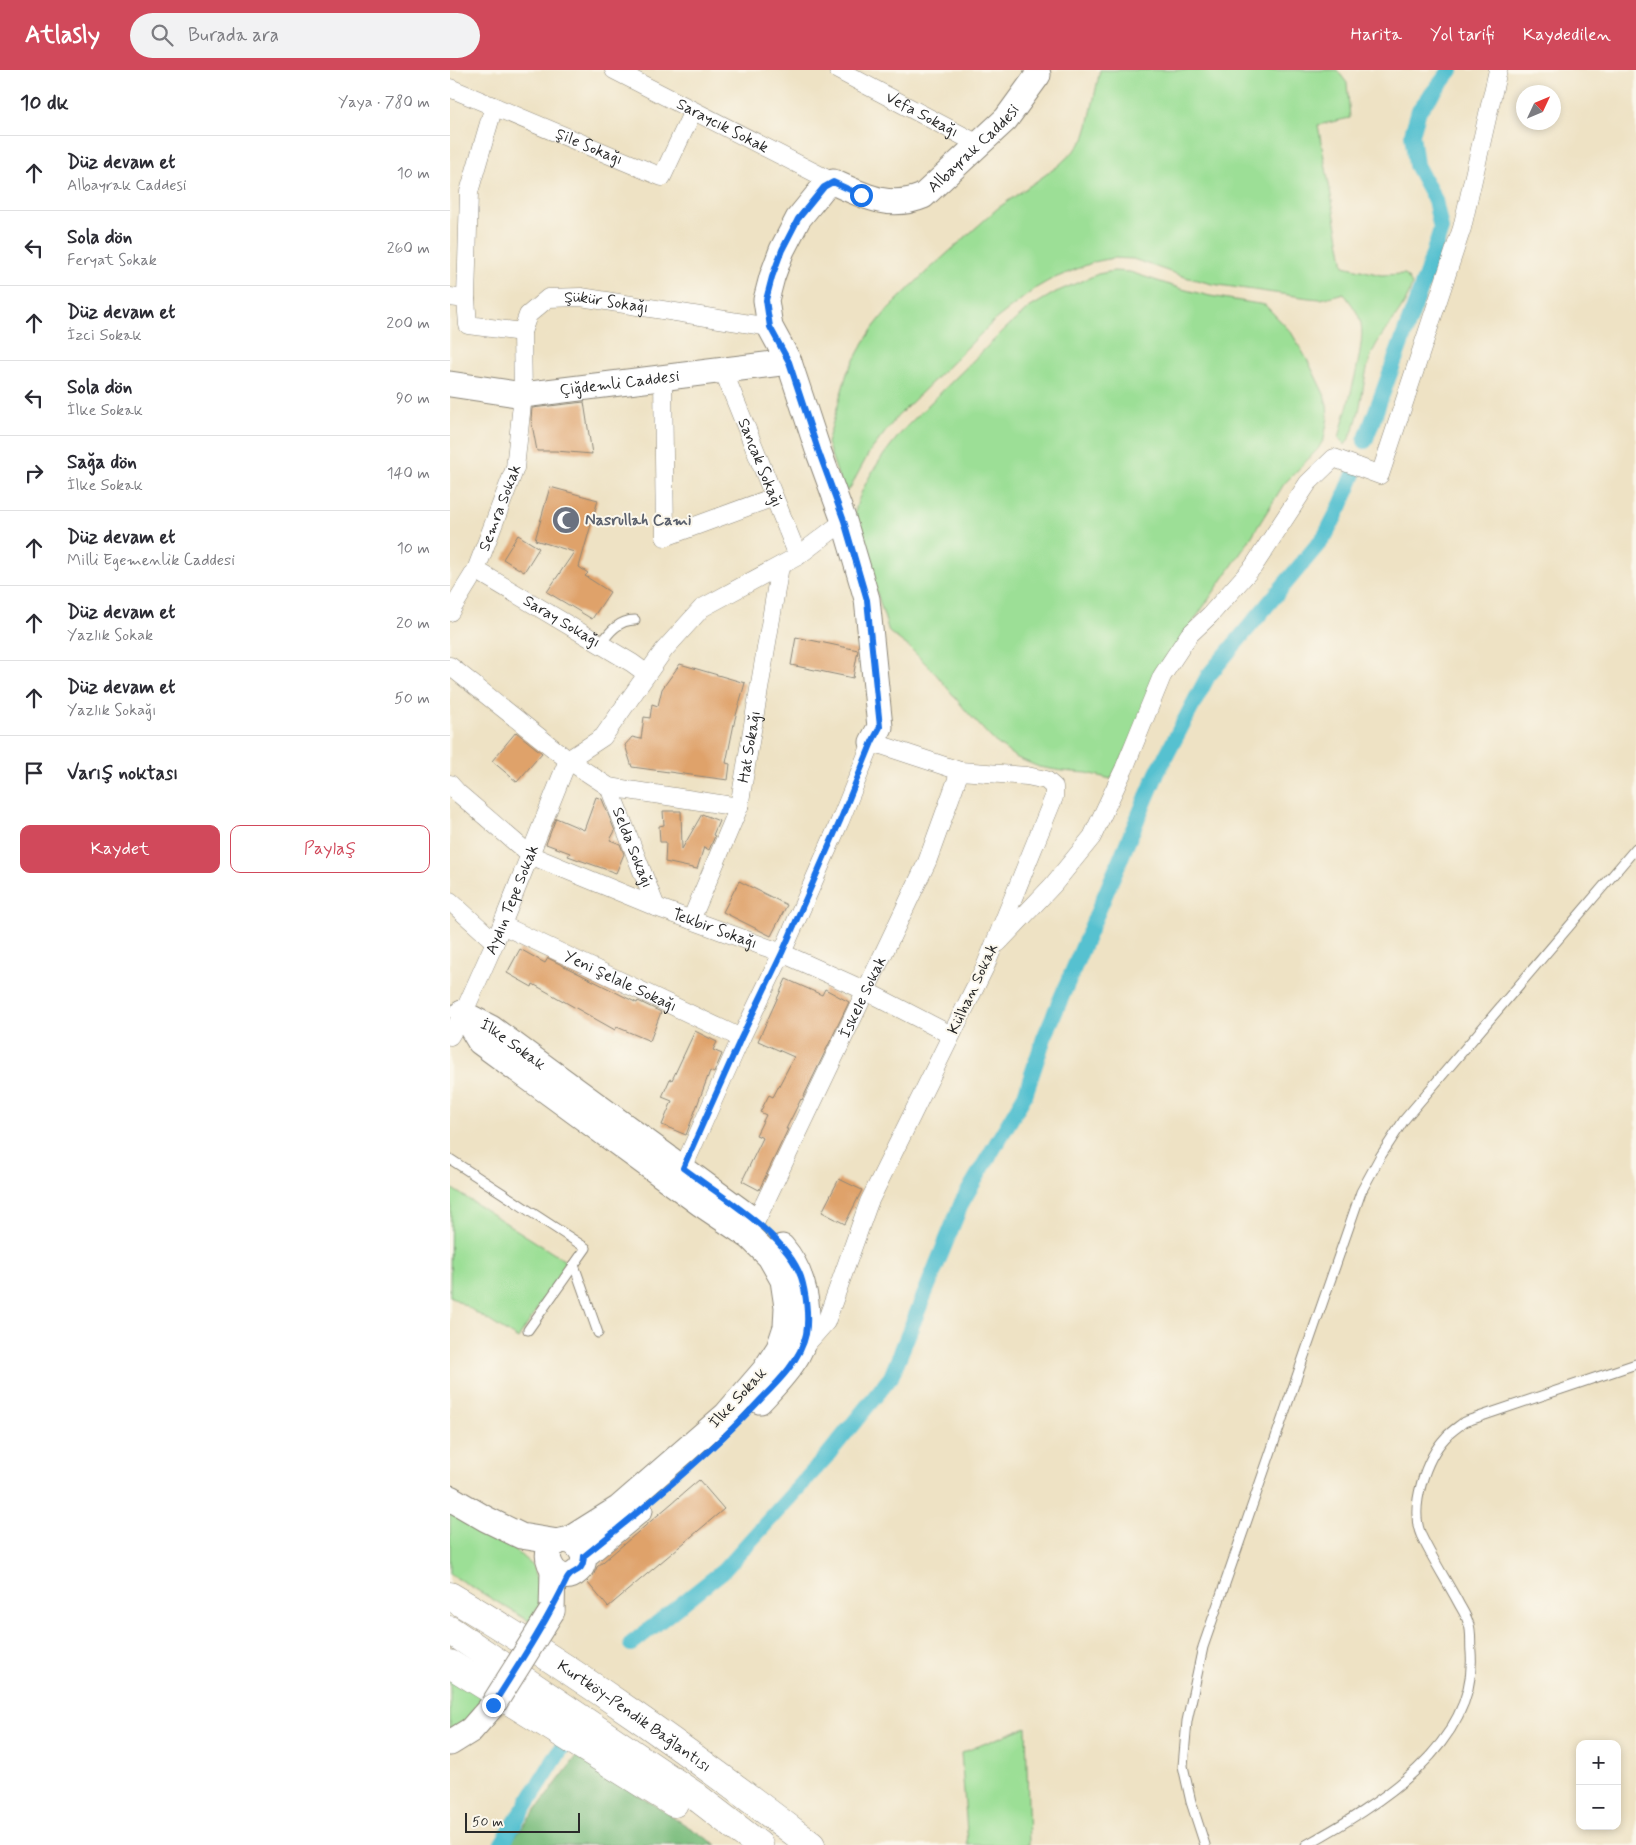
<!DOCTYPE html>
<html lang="tr">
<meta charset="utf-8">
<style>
body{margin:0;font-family:Mynerve,sans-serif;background:#f2f2f3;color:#2b2b33}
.controls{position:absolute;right:15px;bottom:15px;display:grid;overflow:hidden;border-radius:10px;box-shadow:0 2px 8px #0003}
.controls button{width:45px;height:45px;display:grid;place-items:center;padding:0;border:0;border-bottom:1px solid #e1e1e2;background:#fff;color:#2b2b33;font:25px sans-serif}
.compass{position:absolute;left:1066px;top:15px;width:45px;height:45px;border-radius:50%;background:#fff;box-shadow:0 2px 8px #0003;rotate:46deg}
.scale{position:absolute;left:15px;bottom:12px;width:115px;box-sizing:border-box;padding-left:5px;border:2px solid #2b2b2b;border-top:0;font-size:14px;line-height:18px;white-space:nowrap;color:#2b2b2b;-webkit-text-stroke:4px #fbf7ec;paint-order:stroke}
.stop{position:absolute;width:15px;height:15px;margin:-11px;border:4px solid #1a73e8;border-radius:50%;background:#fff}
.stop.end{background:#1a73e8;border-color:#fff;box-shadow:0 1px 5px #0008}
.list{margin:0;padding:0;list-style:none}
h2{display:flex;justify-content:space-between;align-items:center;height:65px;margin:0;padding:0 20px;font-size:21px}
h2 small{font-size:16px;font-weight:400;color:#7c7c81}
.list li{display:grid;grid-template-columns:32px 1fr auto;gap:15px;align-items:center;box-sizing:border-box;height:75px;padding:0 20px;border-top:1px solid #e1e1e2}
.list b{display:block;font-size:19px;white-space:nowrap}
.list p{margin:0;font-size:16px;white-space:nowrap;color:#7c7c81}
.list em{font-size:16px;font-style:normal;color:#7c7c81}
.actions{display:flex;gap:10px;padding:15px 20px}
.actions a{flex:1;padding:11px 0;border:1px solid #d1495b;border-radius:10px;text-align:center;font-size:18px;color:#d1495b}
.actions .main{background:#d1495b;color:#fff}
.icon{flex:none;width:28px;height:28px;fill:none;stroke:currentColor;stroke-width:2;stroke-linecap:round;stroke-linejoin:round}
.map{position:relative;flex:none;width:1186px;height:1775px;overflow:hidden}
header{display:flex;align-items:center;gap:30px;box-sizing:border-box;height:70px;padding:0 25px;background:#d1495b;color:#fff}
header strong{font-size:24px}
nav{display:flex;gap:28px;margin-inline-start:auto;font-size:18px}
.search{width:350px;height:45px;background:#f2f2f3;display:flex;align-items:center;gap:12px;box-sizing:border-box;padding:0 18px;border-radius:28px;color:#7c7c81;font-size:19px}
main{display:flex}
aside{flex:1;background:#fff}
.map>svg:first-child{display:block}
</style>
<header>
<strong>Atlasly</strong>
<div class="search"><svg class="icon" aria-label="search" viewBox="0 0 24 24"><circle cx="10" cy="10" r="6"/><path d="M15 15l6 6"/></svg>Burada ara</div>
<nav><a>Harita</a><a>Yol tarifi</a><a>Kaydedilen</a></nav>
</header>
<main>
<aside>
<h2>10 dk<small>Yaya · 780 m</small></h2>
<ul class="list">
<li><svg class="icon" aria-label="ahead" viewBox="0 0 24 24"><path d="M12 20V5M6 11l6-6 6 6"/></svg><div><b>Düz devam et</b><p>Albayrak Caddesi</p></div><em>10 m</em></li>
<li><svg class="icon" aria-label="left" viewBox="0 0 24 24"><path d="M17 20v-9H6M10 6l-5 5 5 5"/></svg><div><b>Sola dön</b><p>Feryat Sokak</p></div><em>260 m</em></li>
<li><svg class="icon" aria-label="ahead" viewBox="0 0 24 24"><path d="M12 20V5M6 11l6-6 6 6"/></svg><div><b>Düz devam et</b><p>İzci Sokak</p></div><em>200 m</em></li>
<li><svg class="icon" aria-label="left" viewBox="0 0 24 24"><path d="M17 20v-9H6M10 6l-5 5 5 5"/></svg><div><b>Sola dön</b><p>İlke Sokak</p></div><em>90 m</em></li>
<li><svg class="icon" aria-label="right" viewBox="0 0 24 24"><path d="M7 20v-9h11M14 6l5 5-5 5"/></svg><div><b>Sağa dön</b><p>İlke Sokak</p></div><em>140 m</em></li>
<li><svg class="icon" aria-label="ahead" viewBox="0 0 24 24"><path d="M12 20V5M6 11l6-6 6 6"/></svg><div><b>Düz devam et</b><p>Milli Egemenlik Caddesi</p></div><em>10 m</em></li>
<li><svg class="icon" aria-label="ahead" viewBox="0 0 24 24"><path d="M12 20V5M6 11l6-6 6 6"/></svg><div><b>Düz devam et</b><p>Yazlık Sokak</p></div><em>20 m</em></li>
<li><svg class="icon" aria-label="ahead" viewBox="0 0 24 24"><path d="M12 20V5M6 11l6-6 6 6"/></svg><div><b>Düz devam et</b><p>Yazlık Sokağı</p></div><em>50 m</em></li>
<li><svg class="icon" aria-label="arrive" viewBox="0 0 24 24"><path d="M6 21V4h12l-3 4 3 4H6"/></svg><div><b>Varış noktası</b></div></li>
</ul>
<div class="actions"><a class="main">Kaydet</a><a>Paylaş</a></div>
</aside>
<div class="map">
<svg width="1186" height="1775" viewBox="0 0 1186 1775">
<rect width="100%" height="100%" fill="#fbf7ec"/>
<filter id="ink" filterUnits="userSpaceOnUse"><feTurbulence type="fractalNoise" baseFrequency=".02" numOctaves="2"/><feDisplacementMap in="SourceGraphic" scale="10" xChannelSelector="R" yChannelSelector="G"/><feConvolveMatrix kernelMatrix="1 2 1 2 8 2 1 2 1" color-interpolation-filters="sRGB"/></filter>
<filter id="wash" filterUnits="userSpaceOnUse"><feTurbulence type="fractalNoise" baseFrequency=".0096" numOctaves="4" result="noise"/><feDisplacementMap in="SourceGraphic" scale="20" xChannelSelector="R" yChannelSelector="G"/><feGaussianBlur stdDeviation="1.12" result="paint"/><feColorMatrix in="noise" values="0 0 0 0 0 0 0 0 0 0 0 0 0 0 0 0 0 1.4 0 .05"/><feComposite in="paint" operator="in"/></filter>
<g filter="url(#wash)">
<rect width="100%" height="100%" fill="#eee2c4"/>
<!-- green -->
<g fill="#9cdf96" stroke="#648560">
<path d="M650 0H887L897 13 900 48 868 55 894 196 931 205 955 204 962 214C956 241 933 258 922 283 910 313 914 348 895 375L889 368C895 342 916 277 911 254 909 242 900 233 894 223L871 229 859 228 762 214 735 207 683 189 663 188 644 192 600 210 586 218 546 249 447 347 419 383 400 418 394 423 377 373 397 303 410 279 423 258 439 238 473 205 548 138 608 96 626 79 634 69 638 56Z"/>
<path d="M664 201 680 202 732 219 760 226 815 235 841 262 859 293 874 324 877 335 878 347 874 369 868 379 834 414 797 474 745 549 661 709 637 703 612 701 589 697 565 687 544 671 517 642 485 603 459 577 439 562 404 448C408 416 436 380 457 356L555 259 579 238 606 222 648 204Z"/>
<path d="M1 1118 117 1192 68 1269 0 1226Z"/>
<path d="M0 1441 58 1474 83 1496 93 1530 79 1551 0 1504Z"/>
<path d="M0 1604 34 1625 16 1650 0 1659Z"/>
<path d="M576 1657 579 1775H518L511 1683Z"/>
</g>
<!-- forest -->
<path fill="#7dbe7f" stroke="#547455" d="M127 1686 267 1775H59Z"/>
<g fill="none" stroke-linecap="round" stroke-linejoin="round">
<!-- canal -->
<g stroke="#56c1d0" stroke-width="16">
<path d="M915 371 979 197 991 159 985 130 966 95 962 64 969 40 1001 0"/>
<path d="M181 1574 273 1501 376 1387 441 1307 512 1132 575 1025 594 968 707 703 758 606 875 466 891 435 904 404"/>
<path d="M51 1775 113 1676"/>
</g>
</g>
<g id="blocks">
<!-- building -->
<g fill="#dfa26a">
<path d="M134 332 142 384 106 381H87L81 349 82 338Z"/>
<path d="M100 417 148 430 129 497 138 503 135 506 160 522 142 549 97 522 124 482 85 470Z"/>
<path d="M68 465 89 478 74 502 53 489Z"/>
<path d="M346 567 408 580 403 608 341 595Z"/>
<path d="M230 594 295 613 285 649 276 693 280 694 278 710 182 697 175 675 182 667 191 669 194 647 200 648 202 634 208 636 212 619Z"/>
<path d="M66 662 92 683 67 712 42 691Z"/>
<path d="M146 727 152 729 165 761 160 770 170 774 174 784 166 803 118 786 120 783 96 774 106 748 134 760Z"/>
<path d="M213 741H231L232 779 252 744 269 751 263 765 265 766 259 780 254 777 247 799 215 792 216 772H210L209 756 214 755Z"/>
<path d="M289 811 337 835 321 866 273 842Z"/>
<path d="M70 879 95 893 98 888 187 933 188 931 211 942 200 971 167 957 165 960 83 914 82 917 57 903Z"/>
<path d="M336 909 372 925 375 919 399 932 352 1030 351 1029 336 1059H338L309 1120 292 1111 313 1068 306 1065 316 1045 310 1042 319 1025 323 1027 344 987 308 971Z"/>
<path d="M245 961 267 972 263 980 272 984 264 1003 260 1001 236 1065 212 1055 222 1031 212 1027 220 1009 222 1010Z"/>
<path d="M389 1109 412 1120 395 1154 372 1142Z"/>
<path d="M249 1410 274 1439 158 1537 137 1512 143 1506 147 1497Z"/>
</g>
</g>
</g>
<g filter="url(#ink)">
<use href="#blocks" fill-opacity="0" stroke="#8c8678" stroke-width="1"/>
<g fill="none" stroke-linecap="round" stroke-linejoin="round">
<defs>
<g id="lane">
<path d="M151 574C159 562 169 550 185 550"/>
<path d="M0 1089 136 1178 78 1260"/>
<path d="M124 1195 148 1263"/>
<path d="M755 1775 741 1732 733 1696 737 1651 753 1577 911 1122 930 1087 954 1050 1186 778"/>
<path d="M856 1775C926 1736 1028 1675 1021 1582 1020 1573 1022 1560 1018 1552 1016 1545 1011 1538 1008 1532 996 1510 982 1488 971 1465 959 1437 976 1388 996 1367 1001 1361 1008 1357 1014 1352L1186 1294"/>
</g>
<g id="street">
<path id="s1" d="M164 0 383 112"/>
<path id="s2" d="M388 0 530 75"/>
<path id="s3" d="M0 18 212 107 243 41"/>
<path d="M44 36 19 122 16 229 18 255 72 262"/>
<path d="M0 227 16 229"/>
<path id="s4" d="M273 300 348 486"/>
<path d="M213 307 215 467 324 427"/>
<path id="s5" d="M26 500 182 593 197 604"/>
<path id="s6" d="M0 542 26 500 65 398 73 325 72 262 78 245 98 228 131 227 320 257"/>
<path d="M0 596 118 690 159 717 289 737"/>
<path d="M118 690 153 667 214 580 252 538 348 486 394 451"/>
<path id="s7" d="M0 714 8 723 80 785 206 837 332 883 416 921 501 965"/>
<path id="s8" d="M159 717 206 837"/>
<path d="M0 831 45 872"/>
<path id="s9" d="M241 850 289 737 330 496"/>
<path id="s10" d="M52 855 291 968"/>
<path d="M548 873 603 815 642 767 674 699 712 606 739 565 760 545 803 497 858 413 884 388 930 405 1012 158 1048 0"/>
<path id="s11" d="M0 966 13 944 45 872 118 690"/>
<path d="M233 1098 291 968 332 883 390 751 422 672 510 701 577 706 596 710 604 717V727L535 897 419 1132 376 1252 353 1278"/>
<path id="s12" d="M306 1151 477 792 510 701"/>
</g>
<g id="secondary">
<path id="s13" d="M0 314 73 325 339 292"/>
<path id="s14" d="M422 672 430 657 417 529 394 451 368 380 339 292 320 257 316 230 322 207 332 180 348 149 374 117 383 112C414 126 440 140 473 126L556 49 588 5 587 0"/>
<path id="s15" d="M12 943 41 958 299 1147"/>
<path d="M13 944 30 972 251 1134 300 1167 320 1187 333 1210 337 1237 336 1257 329 1278 314 1301 276 1345 169 1438 118 1470C80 1471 105 1523 128 1501 140 1490 131 1475 118 1470"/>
<path d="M310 1331C323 1317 337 1303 347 1286 366 1253 356 1205 332 1177"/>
<path d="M0 1428 36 1449 71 1466 108 1472"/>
<path d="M134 1486 190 1440"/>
<path d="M102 1541 103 1500"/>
<path d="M0 1673 21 1660 43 1635"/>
</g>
<g id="highway">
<path id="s16" d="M0 1526C126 1600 245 1686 361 1775"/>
<path d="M0 1560 244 1725 309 1775"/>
<path d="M0 1594 224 1733"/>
</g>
</defs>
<!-- lane casing -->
<use href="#lane" stroke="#8c8678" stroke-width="11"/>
<!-- street casing -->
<use href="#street" stroke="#8c8678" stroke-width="19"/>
<!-- secondary casing -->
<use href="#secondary" stroke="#8c8678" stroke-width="27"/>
<!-- highway casing -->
<use href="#highway" stroke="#8c8678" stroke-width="29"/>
<!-- lane -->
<use href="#lane" stroke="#fff" stroke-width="9"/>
<!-- street -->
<use href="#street" stroke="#fff" stroke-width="18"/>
<!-- secondary -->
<use href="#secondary" stroke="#fff" stroke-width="25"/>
<!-- highway -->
<use href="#highway" stroke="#fff" stroke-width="28"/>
<defs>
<path id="secondary-bridge" d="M43 1635 102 1541"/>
</defs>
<!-- secondary-bridge casing -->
<use href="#secondary-bridge" stroke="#8c8678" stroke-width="27" stroke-linecap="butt"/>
<!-- secondary-bridge -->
<use href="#secondary-bridge" stroke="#fff" stroke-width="25"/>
</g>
</g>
<g fill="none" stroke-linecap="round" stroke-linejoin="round" filter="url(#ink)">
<!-- route -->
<path stroke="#1a73e8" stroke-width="6" d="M43 1635C69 1594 96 1553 117 1509 122 1499 133 1505 134 1486 195 1437 258 1386 312 1328 329 1311 351 1289 356 1264 359 1248 356 1222 351 1207 336 1164 269 1125 233 1098L291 968 332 883 390 751 422 672 430 657 417 530 394 451 368 380 339 292 320 257 316 230 322 207 332 180 348 149 374 117 383 112 411 125"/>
</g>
<!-- icons -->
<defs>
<symbol id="mosque-disc" viewBox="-11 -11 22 22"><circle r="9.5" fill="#6b7280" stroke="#fbf7ec"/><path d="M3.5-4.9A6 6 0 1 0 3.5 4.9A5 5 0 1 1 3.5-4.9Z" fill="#fff"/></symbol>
</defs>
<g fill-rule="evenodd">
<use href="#mosque-disc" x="100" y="434" width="32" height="32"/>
</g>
<g text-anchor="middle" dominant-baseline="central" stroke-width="4" stroke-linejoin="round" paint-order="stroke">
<!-- street labels -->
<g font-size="16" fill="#2b2b2b" stroke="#fbf7ec">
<text stroke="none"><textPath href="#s2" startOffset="95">Vefa Sokağı</textPath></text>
<text stroke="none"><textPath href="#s1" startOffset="122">Saraycık Sokak</textPath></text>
<text stroke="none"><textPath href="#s3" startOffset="151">Şile Sokağı</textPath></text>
<text stroke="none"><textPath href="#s14" startOffset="765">Albayrak Caddesi</textPath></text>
<text stroke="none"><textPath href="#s6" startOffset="398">Şükür Sokağı</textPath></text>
<text stroke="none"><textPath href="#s13" startOffset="171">Çiğdemli Caddesi</textPath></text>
<text stroke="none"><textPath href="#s4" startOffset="100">Sancak Sokağı</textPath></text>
<text stroke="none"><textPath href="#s6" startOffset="116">Semra Sokak</textPath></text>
<text stroke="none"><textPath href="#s5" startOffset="100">Saray Sokağı</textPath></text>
<text stroke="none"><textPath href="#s9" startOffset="184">Hat Sokağı</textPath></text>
<text stroke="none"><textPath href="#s8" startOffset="65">Selda Sokağı</textPath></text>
<text stroke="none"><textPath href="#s11" startOffset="150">Aydın Tepe Sokak</textPath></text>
<text stroke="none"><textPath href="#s7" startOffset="306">Tekbir Sokağı</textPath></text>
<text stroke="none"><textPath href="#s10" startOffset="131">Yeni Şelale Sokağı</textPath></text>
<text transform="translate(523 919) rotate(-65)">Külhan Sokak</text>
<text stroke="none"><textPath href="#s12" startOffset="248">İskele Sokak</textPath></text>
<text stroke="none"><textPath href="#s15" startOffset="60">İlke Sokak</textPath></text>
<text transform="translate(288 1328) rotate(-47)">İlke Sokak</text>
<text stroke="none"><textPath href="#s16" startOffset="220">Kurtköy-Pendik Bağlantısı</textPath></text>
</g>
<!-- worship labels -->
<g font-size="16" font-weight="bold" fill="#5b616d" stroke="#fbf7ec" text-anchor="start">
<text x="135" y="450">Nasrullah Cami</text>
</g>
</g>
</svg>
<div class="controls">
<button>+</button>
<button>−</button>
</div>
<svg class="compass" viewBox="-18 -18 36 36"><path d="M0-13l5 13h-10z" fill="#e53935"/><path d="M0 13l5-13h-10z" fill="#7c7c81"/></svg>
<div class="scale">50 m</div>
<div class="stop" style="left:411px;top:125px"></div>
<div class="stop end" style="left:43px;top:1635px"></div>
</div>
</main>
